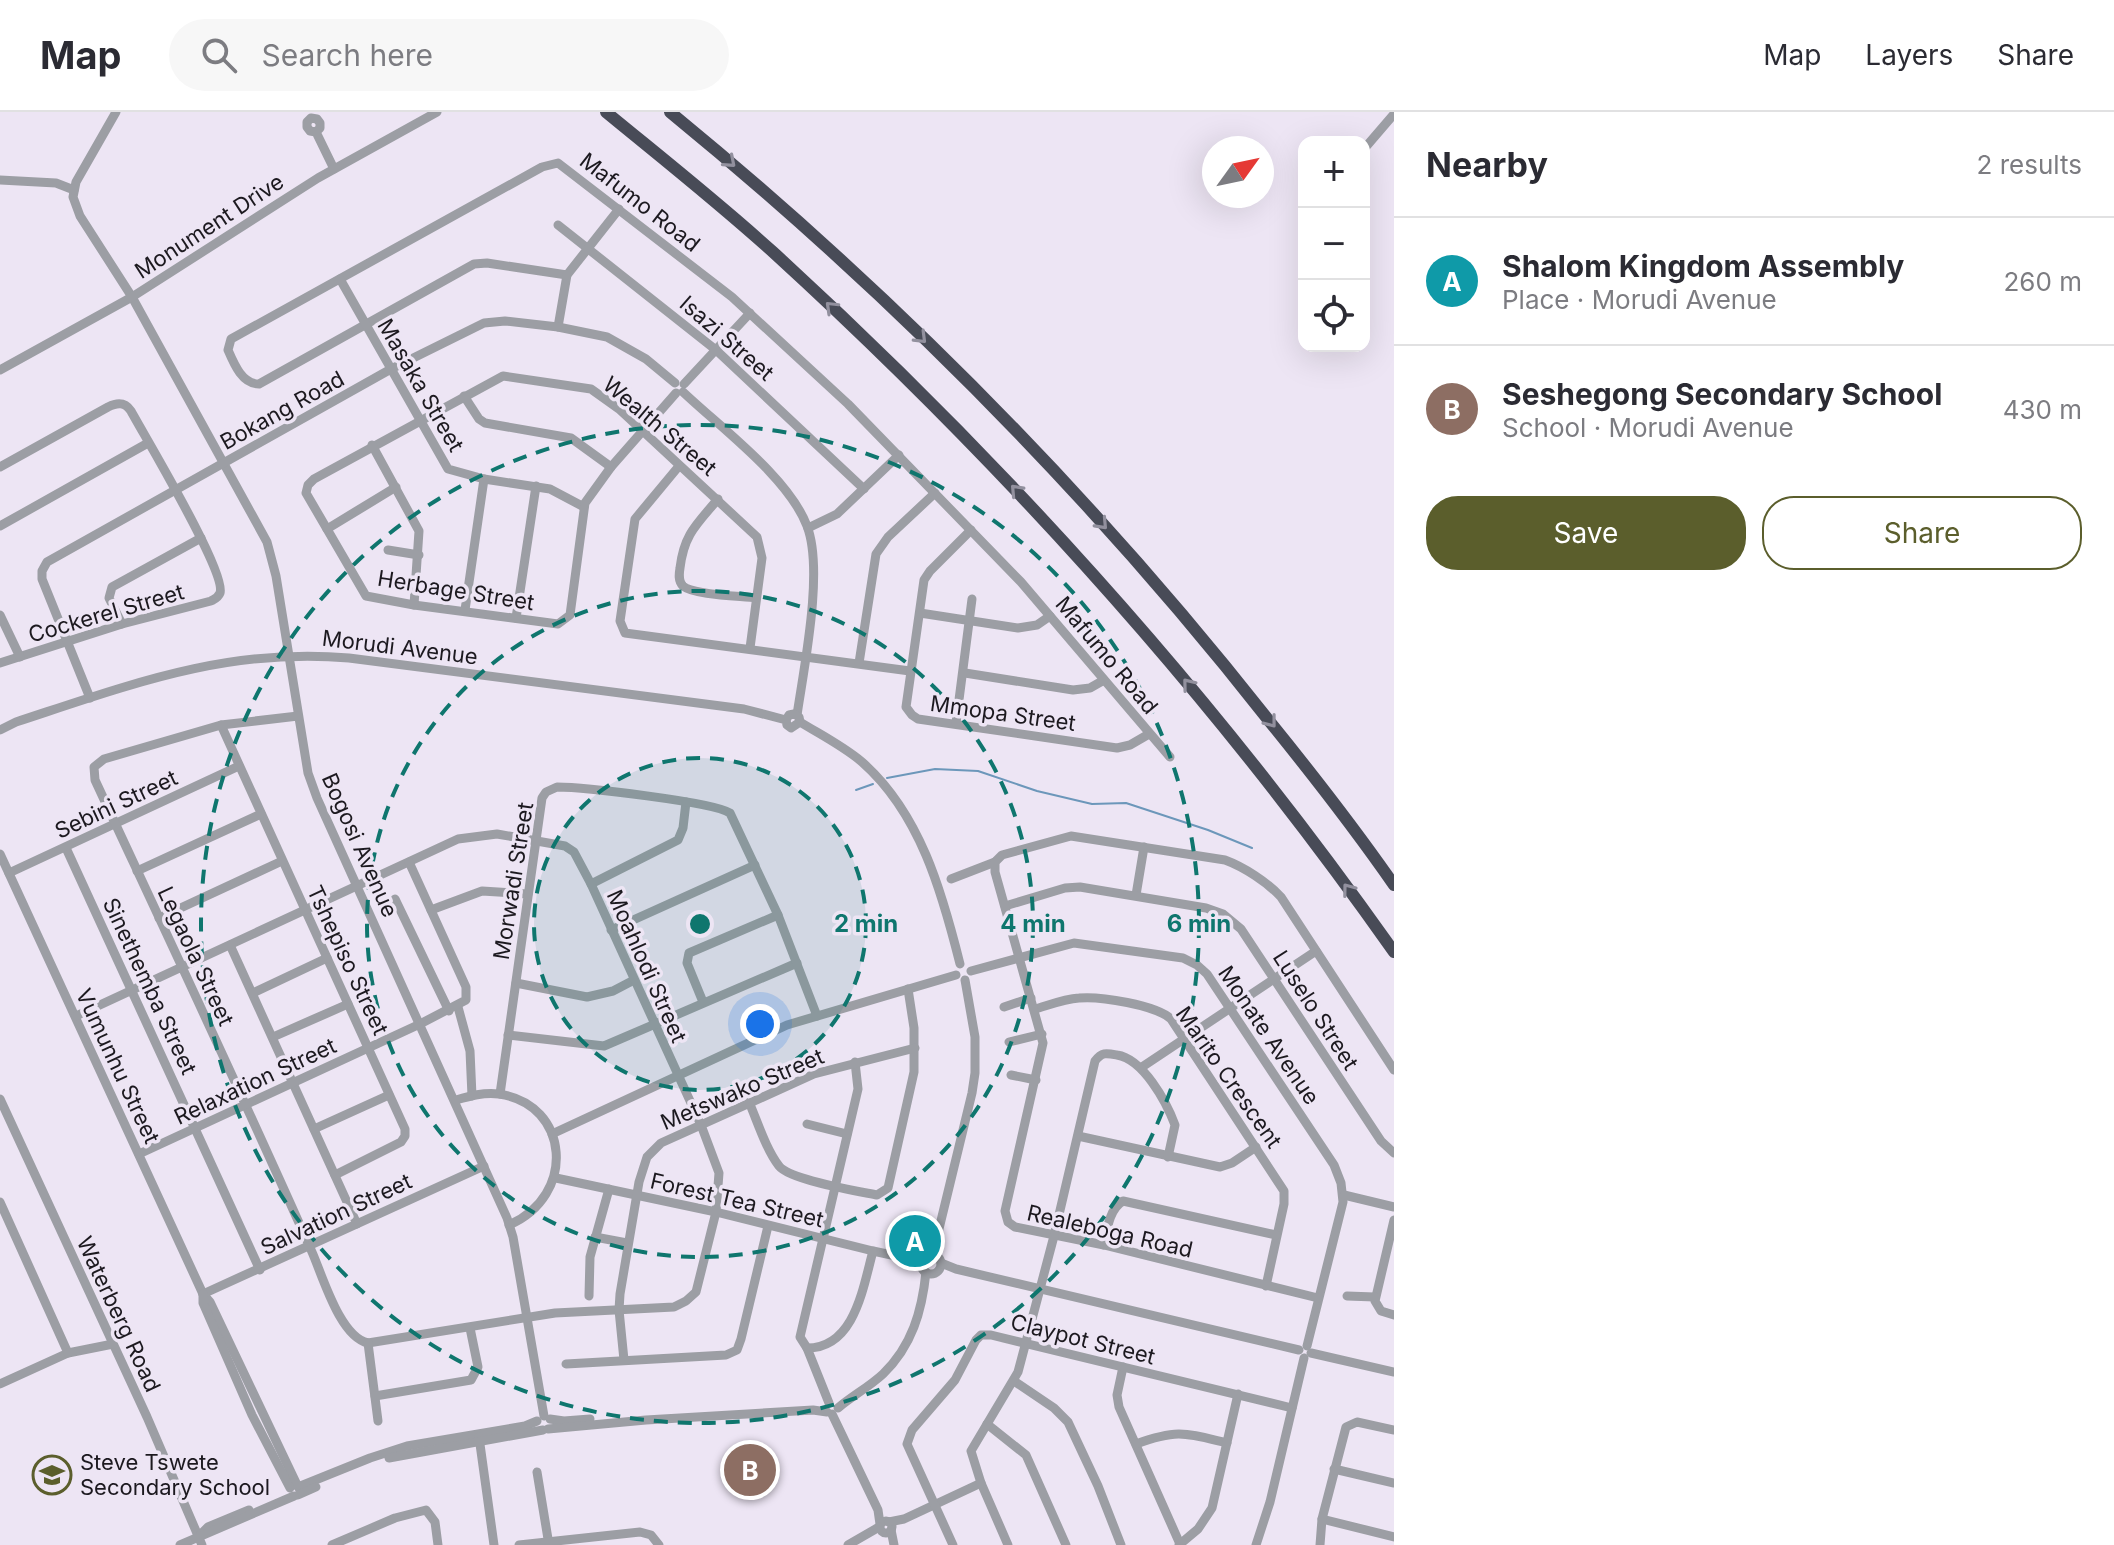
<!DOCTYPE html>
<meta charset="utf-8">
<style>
body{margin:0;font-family:Inter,sans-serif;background:#f7f7f7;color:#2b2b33}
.controls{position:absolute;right:24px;top:24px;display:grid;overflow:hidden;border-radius:16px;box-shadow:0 8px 32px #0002}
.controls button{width:72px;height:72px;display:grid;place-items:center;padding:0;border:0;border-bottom:2px solid #e1e1e2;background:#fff;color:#2b2b33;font:40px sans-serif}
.compass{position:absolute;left:1202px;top:24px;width:72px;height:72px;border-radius:50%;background:#fff;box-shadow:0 8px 32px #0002;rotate:57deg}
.you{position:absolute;left:760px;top:912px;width:28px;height:28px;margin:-20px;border:6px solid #fff;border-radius:50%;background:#1a73e8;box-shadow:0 0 0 12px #1a73e833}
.badge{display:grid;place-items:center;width:52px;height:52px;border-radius:50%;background:#5b5e2c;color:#fff;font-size:26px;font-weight:700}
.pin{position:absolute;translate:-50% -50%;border:4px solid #fff;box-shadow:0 2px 8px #0006}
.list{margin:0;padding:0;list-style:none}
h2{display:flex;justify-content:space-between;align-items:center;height:104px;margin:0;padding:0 32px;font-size:34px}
h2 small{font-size:26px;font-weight:400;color:#7c7c81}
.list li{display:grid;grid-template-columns:52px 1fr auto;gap:24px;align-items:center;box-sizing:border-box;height:128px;padding:0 32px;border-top:2px solid #e1e1e2}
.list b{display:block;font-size:30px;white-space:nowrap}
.list p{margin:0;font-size:26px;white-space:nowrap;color:#7c7c81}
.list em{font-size:26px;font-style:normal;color:#7c7c81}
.actions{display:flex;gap:16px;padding:24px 32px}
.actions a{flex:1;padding:18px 0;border:2px solid #5b5e2c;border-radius:32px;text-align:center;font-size:28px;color:#5b5e2c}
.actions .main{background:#5b5e2c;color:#fff}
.icon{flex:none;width:44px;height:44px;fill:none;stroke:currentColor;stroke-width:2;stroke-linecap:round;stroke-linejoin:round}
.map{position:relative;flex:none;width:1394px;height:1433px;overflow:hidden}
header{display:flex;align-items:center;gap:48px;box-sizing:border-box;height:112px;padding:0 40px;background:#fff;border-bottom:2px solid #e1e1e2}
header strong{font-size:38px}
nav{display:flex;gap:44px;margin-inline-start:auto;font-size:28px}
.search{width:560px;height:72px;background:#f7f7f7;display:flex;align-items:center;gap:20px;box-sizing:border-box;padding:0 28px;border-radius:44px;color:#7c7c81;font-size:30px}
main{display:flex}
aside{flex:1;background:#fff}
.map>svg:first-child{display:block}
</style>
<header>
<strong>Map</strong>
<div class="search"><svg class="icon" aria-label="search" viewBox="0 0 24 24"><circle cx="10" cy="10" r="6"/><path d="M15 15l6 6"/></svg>Search here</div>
<nav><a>Map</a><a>Layers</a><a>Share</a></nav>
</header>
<main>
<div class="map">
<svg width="1394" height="1433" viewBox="0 0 1394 1433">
<rect width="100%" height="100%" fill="#ede5f4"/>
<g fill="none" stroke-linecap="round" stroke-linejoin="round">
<!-- stream -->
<g stroke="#6c97ba" stroke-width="2">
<path d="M887 666 935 657 978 659 1037 679 1092 692 1126 691 1208 718 1252 736"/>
<path d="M856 678 873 672"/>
</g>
<!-- minor -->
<g stroke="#9c9ea4" stroke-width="9">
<path d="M116 0 76 70 73 85 80 104 132 185 267 430 276 464 308 661 317 686 507 1106 513 1125 544 1304"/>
<path d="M316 20 320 16V11L317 7 311 6 307 10V15L310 19 316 20 334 57"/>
<path d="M1364 37 1394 2"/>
<path d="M0 68 56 71 74 78"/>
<path d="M558 113 716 238 864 377"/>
<path d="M567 163 487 151 474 152 259 272C242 272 234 252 228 238L231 227 542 55 558 51 732 185 848 292 1021 470 1170 645"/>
<path d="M340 167 448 357 484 367 550 377 584 395"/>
<path d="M558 215 567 163 619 97"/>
<path d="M0 258 132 185 318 66 437 0"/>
<path d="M684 272 750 201"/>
<path d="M683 280C721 316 789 366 807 414 824 458 804 555 797 603"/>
<path d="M676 281 611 355 585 391 570 503 558 512 414 493 366 484 306 381 308 373 314 367 503 264 591 277 619 297 757 425 762 446 750 536"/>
<path d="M464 284 479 307 485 311 571 326 611 355"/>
<path d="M372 333 419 419 414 493"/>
<path d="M679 354 635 407 620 509 625 521 910 559"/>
<path d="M0 355 108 295C118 290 125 290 131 299 145 325 227 461 220 481 218 486 214 487 211 489L122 512 0 551"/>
<path d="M718 387C697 412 684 422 680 456 679 462 678 469 683 474 693 483 741 484 756 486"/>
<path d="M0 414 148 331"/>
<path d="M808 416 837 402 899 343"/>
<path d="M327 417 396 375"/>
<path d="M971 418 930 459 924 468 906 595 912 603 918 607 1117 636 1130 633 1149 622"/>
<path d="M388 438 419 443"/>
<path d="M465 498 484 367"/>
<path d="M920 501 1018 516 1037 513 1050 504"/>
<path d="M0 503 20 545"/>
<path d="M516 506 536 374"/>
<path d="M122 512 109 486 112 475 201 426"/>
<path d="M859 551 876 442 888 425 935 381"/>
<path d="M965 561 1073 578 1090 576 1104 568"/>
<path d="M90 586 42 467V459L47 450 391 257 484 211 505 209 558 215 607 225 646 247 675 271"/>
<path d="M800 610C821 623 843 634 862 650 920 701 942 780 960 852"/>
<path d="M956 611 972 487"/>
<path d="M221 613 405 1017V1024L401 1030 335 1063"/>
<path d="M0 618 16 610C129 573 228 535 349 546L744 597 786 608 787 613 791 616 800 610 799 605 794 602 789 603 786 608"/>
<path d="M66 736 260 1158"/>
<path d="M0 742 203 1182 210 1190 298 1375 370 1346 407 1334 525 1314 537 1309"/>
<path d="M137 759 261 702"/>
<path d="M9 761 239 654"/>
<path d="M951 767 995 750"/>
<path d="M591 772 678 728 683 716 686 690"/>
<path d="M1136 783 1144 735"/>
<path d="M395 787 449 899"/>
<path d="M1005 794 1065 776 1080 775 1206 796 1223 802 1241 817 1381 1029 1394 1041"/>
<path d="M431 798 482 779 528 782"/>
<path d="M159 806 282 749"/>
<path d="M611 818 755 753"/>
<path d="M230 833 357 1112"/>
<path d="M971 859 1074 831 1183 846 1197 853 1207 862 1334 1053 1341 1071 1343 1090 1307 1234"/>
<path d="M516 871 587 885 613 879 634 868"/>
<path d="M253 881 327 846"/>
<path d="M703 890 687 851 689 841 778 803"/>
<path d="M458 895 470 939 472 984"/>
<path d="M1004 895 1031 886"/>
<path d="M1035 897C1049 893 1064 887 1079 886 1100 884 1156 893 1171 907L1284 1079V1092L1266 1174"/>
<path d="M76 904 458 727 497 722 565 734 574 740 591 772 701 1013 719 1061 716 1100 696 1180 686 1189 674 1195 555 1201 368 1231C340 1225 323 1165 312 1140 242 982 168 825 95 668L94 655 104 647 221 613 298 604"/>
<path d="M508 923 604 934 797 851"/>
<path d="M273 925 348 892"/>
<path d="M1009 930 1042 922"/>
<path d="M855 950 858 977 800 1225 807 1236C855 1236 863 1175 873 1139"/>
<path d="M1142 955 1316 839"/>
<path d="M1011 963 1036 968"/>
<path d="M500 982 542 686 546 680 557 675C582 675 714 690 730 701L778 803 817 904"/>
<path d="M0 987 147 1305 202 1433"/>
<path d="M456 988C470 984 484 980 499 982 570 992 577 1084 509 1113"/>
<path d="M749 990C758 1011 766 1037 779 1054 790 1068 857 1079 877 1083L888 1076 914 960V916L908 877"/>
<path d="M807 1012 847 1022"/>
<path d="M314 1017 389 983"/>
<path d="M552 1022 787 913 956 863"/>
<path d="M1078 1024 1220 1055 1232 1051 1256 1035"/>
<path d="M139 1042 420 912 466 888V875L409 750"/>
<path d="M556 1066 716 1100 873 1139 910 1147 924 1146"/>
<path d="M1344 1083 1394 1095"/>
<path d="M0 1090 68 1241 0 1272"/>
<path d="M1394 1108 1375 1189 1381 1199 1394 1203"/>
<path d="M595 1125 627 1131"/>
<path d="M1104 1133C1107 1118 1109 1097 1123 1089L1276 1123"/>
<circle cx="931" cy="1152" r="10"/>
<path d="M927 1144 937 1125 972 981 975 961V925L965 868"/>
<path d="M941 1151 956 1157 1299 1238"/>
<path d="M203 1182 484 1054"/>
<path d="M203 1182V1191L252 1303 290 1376"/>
<path d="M589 1184 590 1145 609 1077"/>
<path d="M1347 1184 1375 1185"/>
<path d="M1318 1186 1104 1133 1015 1115 1008 1110 1005 1099 1043 931 995 760V750L1002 743 1071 724 1225 748C1244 755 1267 770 1281 785L1394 958"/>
<path d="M368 1231 378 1309"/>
<path d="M807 1236 829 1291"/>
<path d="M68 1241 113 1232"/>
<path d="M1311 1241 1394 1260"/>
<path d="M624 1248 619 1198 620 1182 639 1070 647 1045 661 1031 814 962 915 936"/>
<path d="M566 1252 726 1243 737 1238 741 1227 768 1114"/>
<path d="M1123 1255 1117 1283 1119 1295 1180 1432"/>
<path d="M1014 1269 1054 1296 1068 1310 1098 1374 1121 1433"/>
<path d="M375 1284 471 1268 478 1255 470 1216"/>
<path d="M838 1296C852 1284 869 1275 883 1262 912 1234 922 1199 926 1160"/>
<path d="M832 1302 878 1398 880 1412"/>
<path d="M550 1307 564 1309 590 1307"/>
<path d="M987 1312 1026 1343 1066 1433"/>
<path d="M548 1317 646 1308 813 1298 827 1300"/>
<path d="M479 1325 494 1433"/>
<path d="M1136 1332C1178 1317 1185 1321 1227 1331"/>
<path d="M389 1346 543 1318"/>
<path d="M1334 1357 1394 1371"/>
<path d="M537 1360 549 1433"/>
<path d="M298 1383 316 1375"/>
<path d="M1322 1407 1394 1425"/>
<circle cx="886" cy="1415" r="6"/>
<path d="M889 1410 904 1407 981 1371"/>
<path d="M891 1418 894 1433"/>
<path d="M199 1424 208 1415 249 1398"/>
<path d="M180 1433 294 1384"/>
<path d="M332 1433 395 1406 426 1398 435 1410 438 1433"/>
<path d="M519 1433 640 1420 651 1423 659 1433"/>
<path d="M848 1433 879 1415"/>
<path d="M953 1433 907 1332 912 1318 955 1268 976 1228 981 1223H991L1292 1296"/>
<path d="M1008 1433 981 1371 971 1339 1018 1260 1054 1124 1095 949C1102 940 1106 941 1117 943 1143 947 1166 989 1175 1013L1168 1045"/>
<path d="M1179 1433 1198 1417 1212 1396 1238 1282"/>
<path d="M1256 1433 1270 1390 1304 1246"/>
<path d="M1320 1433 1322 1407 1346 1315 1357 1310 1394 1318"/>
</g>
<!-- highway -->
<g stroke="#484b57" stroke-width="12">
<path d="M606 0C662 46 719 91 773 140 1004 351 1214 584 1394 840"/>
<path d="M670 0C890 180 1094 386 1270 610 1313 663 1355 717 1394 773"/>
</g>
</g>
<!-- one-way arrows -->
<defs><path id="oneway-chevron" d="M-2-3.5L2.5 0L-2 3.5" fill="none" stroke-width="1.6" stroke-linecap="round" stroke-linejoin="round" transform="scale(2)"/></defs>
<g stroke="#92909e">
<use href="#oneway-chevron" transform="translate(730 50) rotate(41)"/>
<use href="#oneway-chevron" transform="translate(831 195) rotate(-136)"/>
<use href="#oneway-chevron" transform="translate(921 226) rotate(45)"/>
<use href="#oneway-chevron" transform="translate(1016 378) rotate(-133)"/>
<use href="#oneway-chevron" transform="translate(1102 412) rotate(47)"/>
<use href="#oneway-chevron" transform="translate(1188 572) rotate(-129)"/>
<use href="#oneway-chevron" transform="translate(1271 610) rotate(52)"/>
<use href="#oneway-chevron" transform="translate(1348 777) rotate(-127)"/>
</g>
<!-- distance rings -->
<circle cx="700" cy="812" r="166" fill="#0f766e" fill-opacity=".12"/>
<g fill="none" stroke="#0f766e" stroke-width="4" stroke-dasharray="14 10">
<circle cx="700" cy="812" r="166"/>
<circle cx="700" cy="812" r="333"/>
<circle cx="700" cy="812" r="499"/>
</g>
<!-- icons -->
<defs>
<symbol id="school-ring" viewBox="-11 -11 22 22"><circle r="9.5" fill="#ede5f4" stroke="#5b5e2c" stroke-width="1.5"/><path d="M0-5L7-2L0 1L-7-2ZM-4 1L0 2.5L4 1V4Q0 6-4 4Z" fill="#5b5e2c"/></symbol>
</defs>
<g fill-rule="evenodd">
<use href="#school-ring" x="30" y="1341" width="44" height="44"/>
</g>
<g text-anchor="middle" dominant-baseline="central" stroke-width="7" stroke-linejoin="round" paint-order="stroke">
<!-- street labels -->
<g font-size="22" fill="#1c191f" stroke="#ede5f4">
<text transform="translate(640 90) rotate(38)">Mafumo Road</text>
<text transform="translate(209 114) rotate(-33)">Monument Drive</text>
<text transform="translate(727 226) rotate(41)">Isazi Street</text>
<text transform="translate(421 273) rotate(60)">Masaka Street</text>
<text transform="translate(282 298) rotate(-29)">Bokang Road</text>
<text transform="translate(660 314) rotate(40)">Wealth Street</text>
<text transform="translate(456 478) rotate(9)">Herbage Street</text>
<text transform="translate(106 501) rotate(-16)">Cockerel Street</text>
<text transform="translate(400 535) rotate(7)">Morudi Avenue</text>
<text transform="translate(1107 543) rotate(50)">Mafumo Road</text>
<text transform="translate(1003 601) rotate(8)">Mmopa Street</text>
<text transform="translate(116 692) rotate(-25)">Sebini Street</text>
<text transform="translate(360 733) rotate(66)">Bogosi Avenue</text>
<text transform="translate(513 769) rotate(-81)">Morwadi Street</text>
<text transform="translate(196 844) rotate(65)">Legaola Street</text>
<text transform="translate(348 848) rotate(65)">Tshepiso Street</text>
<text transform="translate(647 854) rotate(66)">Moahlodi Street</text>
<text transform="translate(150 874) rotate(65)">Sinethemba Street</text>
<text transform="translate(1316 898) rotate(57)">Luselo Street</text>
<text transform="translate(1269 923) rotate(56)">Monate Avenue</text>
<text transform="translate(118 954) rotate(65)">Vumunhu Street</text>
<text transform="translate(1229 965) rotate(55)">Marito Crescent</text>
<text transform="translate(255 969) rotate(-25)">Relaxation Street</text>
<text transform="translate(742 977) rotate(-23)">Metswako Street</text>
<text transform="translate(737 1088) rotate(13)">Forest Tea Street</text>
<text transform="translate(336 1102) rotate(-25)">Salvation Street</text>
<text transform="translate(1110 1119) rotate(13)">Realeboga Road</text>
<text transform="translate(119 1202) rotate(65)">Waterberg Road</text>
<text transform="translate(1083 1227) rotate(14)">Claypot Street</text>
</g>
<!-- poi labels -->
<g font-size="22" fill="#1c191f" stroke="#ede5f4" text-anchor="start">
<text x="80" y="1350">Steve Tswete<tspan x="80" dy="25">Secondary School</tspan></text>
</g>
</g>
<circle cx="700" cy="812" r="12" fill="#0f766e" stroke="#ede5f4" stroke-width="4"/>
<g font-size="24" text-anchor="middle" font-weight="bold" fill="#0f766e" stroke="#ede5f4" stroke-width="7" stroke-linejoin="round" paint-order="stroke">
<text x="866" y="820">2 min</text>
<text x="1033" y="820">4 min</text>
<text x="1199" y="820">6 min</text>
</g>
</svg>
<div class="controls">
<button>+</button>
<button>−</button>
<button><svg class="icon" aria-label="locate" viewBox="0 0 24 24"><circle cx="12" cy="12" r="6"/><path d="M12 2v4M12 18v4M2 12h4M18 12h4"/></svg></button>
</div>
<svg class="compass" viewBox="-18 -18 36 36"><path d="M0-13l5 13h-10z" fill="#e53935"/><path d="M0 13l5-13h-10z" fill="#7c7c81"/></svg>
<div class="you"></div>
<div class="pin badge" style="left:915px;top:1129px;background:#0f9aa8">A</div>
<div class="pin badge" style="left:750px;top:1358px;background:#8d6e63">B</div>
</div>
<aside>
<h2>Nearby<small>2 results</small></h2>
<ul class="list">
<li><span class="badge" style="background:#0f9aa8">A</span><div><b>Shalom Kingdom Assembly</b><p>Place · Morudi Avenue</p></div><em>260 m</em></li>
<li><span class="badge" style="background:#8d6e63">B</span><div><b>Seshegong Secondary School</b><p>School · Morudi Avenue</p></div><em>430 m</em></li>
</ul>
<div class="actions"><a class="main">Save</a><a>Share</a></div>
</aside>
</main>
